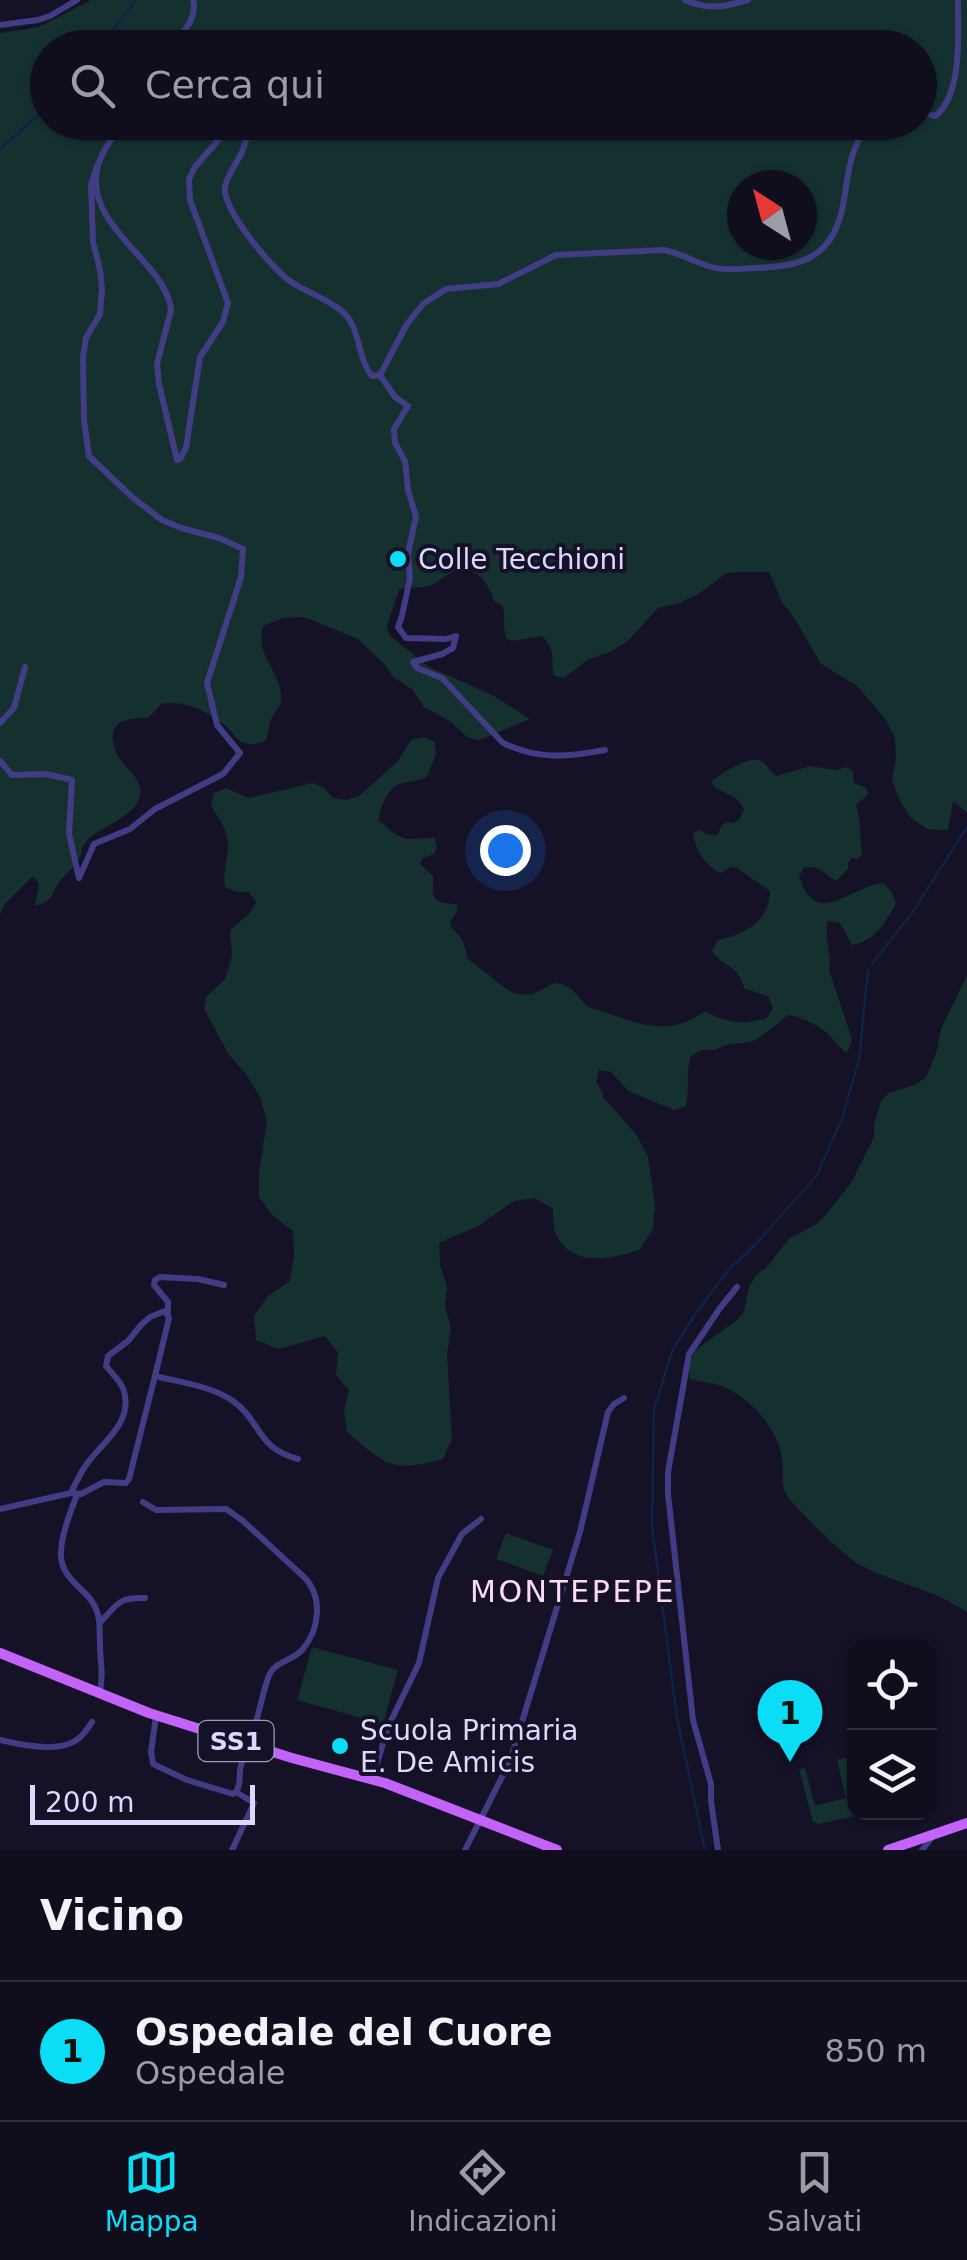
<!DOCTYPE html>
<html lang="it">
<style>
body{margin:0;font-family:"DejaVu Sans",sans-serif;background:#191626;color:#f1f3f6}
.controls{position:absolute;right:30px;bottom:30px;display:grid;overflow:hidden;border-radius:20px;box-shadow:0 2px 8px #0004}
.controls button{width:90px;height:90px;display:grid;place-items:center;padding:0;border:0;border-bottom:2px solid #302d3b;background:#100d1d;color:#f1f3f6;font:50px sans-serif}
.compass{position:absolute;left:727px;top:170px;width:90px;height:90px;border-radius:50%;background:#100d1d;box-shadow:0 2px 8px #0004;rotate:324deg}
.scale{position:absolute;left:30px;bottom:25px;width:225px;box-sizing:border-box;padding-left:10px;border:5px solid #ddd8fe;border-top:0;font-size:28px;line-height:35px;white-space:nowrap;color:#ddd8fe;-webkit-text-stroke:8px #151127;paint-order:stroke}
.you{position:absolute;left:505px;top:850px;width:35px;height:35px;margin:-25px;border:8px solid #fff;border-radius:50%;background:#1a73e8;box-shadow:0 0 0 15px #1a73e833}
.badge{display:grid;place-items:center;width:65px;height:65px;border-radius:50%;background:#0bddf7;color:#111;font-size:32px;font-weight:700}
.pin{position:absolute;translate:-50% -82px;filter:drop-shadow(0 2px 5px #0008)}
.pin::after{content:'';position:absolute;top:52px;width:35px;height:30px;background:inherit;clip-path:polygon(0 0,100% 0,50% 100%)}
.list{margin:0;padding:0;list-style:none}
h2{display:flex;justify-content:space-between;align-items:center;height:130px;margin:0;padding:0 40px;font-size:42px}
h2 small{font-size:32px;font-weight:400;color:#9c9ca4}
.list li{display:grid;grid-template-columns:65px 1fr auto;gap:30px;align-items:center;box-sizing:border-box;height:140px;padding:0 40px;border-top:2px solid #302d3b}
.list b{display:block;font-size:38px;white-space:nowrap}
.list p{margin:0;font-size:32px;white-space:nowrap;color:#9c9ca4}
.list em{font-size:32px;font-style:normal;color:#9c9ca4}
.icon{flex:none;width:55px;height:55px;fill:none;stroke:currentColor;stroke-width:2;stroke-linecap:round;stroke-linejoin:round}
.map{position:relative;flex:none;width:967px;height:1850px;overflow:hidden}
.search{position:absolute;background:#100d1d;box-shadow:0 2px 8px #0004;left:30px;right:30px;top:30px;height:110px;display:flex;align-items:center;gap:25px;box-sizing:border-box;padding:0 35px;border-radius:55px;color:#9c9ca4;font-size:38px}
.sheet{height:270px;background:#100d1d}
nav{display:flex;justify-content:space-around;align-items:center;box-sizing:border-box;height:140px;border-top:2px solid #302d3b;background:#100d1d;font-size:28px;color:#9c9ca4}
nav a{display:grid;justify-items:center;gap:5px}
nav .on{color:#0bddf7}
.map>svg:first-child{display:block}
</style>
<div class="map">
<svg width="967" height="1850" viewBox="0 0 967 1850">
<rect width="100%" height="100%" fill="#151127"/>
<!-- green -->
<g fill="#143130" fill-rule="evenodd">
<path d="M91 0H967V813L953 801 948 830 927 829 910 817 899 799 892 779 896 759 895 738 885 719 857 686 821 664 795 619 782 602 769 572H737L725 574 700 593 680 603 658 608 628 641 610 652 589 659 564 678 554 676C550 657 557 651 542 636L512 641 506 638C503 627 505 617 503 606L494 601C488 582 475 563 453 572 445 575 439 582 431 585 421 590 410 585 399 590L387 625 389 635 429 667 492 695 530 719 479 740 467 737 451 722 424 707 412 689 392 676 386 666 358 639 304 617 283 618 263 626C255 655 279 670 281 694 282 705 278 707 273 716 269 722 268 732 267 739 259 743 253 746 244 743 236 740 233 733 227 727 208 712 186 699 161 704L148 718C123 717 105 723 116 752 122 767 147 780 139 799 130 820 99 826 86 842 79 851 84 847 80 857 75 868 62 876 56 887 51 896 56 893 48 900 43 905 42 904 35 905L39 884 33 876 5 904 0 914V33L39 27ZM48 48H920V122H48ZM742 185H802V245H742Z"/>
<path d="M424 737 435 742 436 755 426 778C417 781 409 781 400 784 387 788 380 808 379 820L393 833 406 839 435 838 437 848 434 854 423 858 420 864 433 876C434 887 429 901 444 903 449 904 453 903 457 905V911L450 922 452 928 462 939 468 959 505 988 516 994 530 995 555 983 562 984 573 990 586 1005 592 1008C632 1021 666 1040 705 1011 724 1023 745 1025 767 1018L773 1008 769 997 744 988C739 964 723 968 712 951L718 940C745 935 770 920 770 891L737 868 731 867 720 873C705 865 695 850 693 833L699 830 710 835H717L722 825 727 822 733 823 739 820 744 809 737 799 714 787 712 781C722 773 745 758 758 760 766 762 770 772 777 776L810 766 835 770 847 767 853 771 854 783 866 788 869 794 856 805C862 822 859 836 862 854L858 859 852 858 848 863V869L836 881C826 874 817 865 804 867L799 876C816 931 851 885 884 883L892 893 896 904C884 924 875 941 852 945L840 923 828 921C823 937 832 952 829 969L852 1040 847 1053C839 1047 835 1042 828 1034 819 1025 801 1017 788 1015L762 1036 751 1042 726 1045 715 1050H702L691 1056C685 1073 690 1089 686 1106L674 1110 628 1091 611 1072 599 1070 596 1082 603 1093V1097L636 1134 648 1157 655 1205 653 1229 639 1250C610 1259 572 1269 555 1232 553 1226 553 1216 553 1209L535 1198 514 1201 478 1226 439 1243 440 1265 447 1286 445 1307 451 1328 447 1354 452 1439 443 1459C392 1473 385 1465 347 1432L344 1411 349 1390 336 1375 338 1353 325 1336 279 1349 256 1340 254 1316 268 1296 290 1281 294 1256 293 1231 273 1216 259 1197V1172L267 1121 260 1097 246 1074 229 1055 204 1009 206 997 225 979 232 956 230 930 250 913 256 902 249 892H236L225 887C222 870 231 854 227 836 224 825 216 815 211 805L214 793 226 788 249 798 313 783 324 788 333 798 346 800 359 796 398 761 411 740Z"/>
<path d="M967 975V1612C958 1607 949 1601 940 1597 914 1585 886 1579 860 1565 844 1556 806 1518 792 1502 779 1489 784 1475 782 1459 778 1429 752 1400 726 1388 714 1382 701 1383 689 1378L690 1363 694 1351 736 1321 744 1312 749 1287 755 1276 766 1268 789 1239 815 1225 824 1217 851 1183 874 1137V1124L881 1101 890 1092 915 1085 926 1077 936 1054 941 1029Z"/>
<path d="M506 1533 553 1550 543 1576 496 1559Z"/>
<path d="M312 1647 398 1670 383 1724 297 1700Z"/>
<path d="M854 1756V1812L871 1813 818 1824 813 1822 799 1769 805 1768 815 1806 846 1798 837 1760Z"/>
</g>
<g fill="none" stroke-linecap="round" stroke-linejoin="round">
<!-- stream -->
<g stroke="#0e2349" stroke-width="2.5">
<path d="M99 48 136 0"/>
<path d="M0 149 48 106"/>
<path d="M872 964 912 913 967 827"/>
<path d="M705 1850 677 1718 652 1526 654 1409 673 1349 696 1313 729 1269 756 1244 817 1175 842 1119 859 1059 868 970"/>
</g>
<!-- minor -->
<g stroke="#413d84" stroke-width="6">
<path d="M685 0C707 10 724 7 748 0"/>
<path d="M0 25 38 20 50 16 77 0"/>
<path d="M171 48C182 33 198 19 193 0"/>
<path d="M920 112 935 116C963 95 958 32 958 0"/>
<path d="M123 122C113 137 100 153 97 170 88 213 133 245 155 275 163 286 170 297 171 310L157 364 159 384 177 460 180 459 186 448 200 357 223 322 228 303 190 200 189 179 195 167 234 122"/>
<path d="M253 122C248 132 246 142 242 152 237 163 227 175 225 187 222 209 272 269 290 281 307 293 329 299 344 313 361 330 357 358 372 376L380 375 407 324 423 304 446 289 498 284 556 255 664 250C680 253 693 261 708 266 723 271 739 269 754 268 799 267 831 259 842 210 850 171 846 158 869 122"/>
<path d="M380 375 395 397 408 406 394 429 395 443 405 461 408 490 416 517 408 553 410 578 402 616 398 627 406 638 446 639 456 636 453 648 442 654 413 662 417 668 442 678 503 743C539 760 567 757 605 750"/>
<path d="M0 723 14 708 25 667"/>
<path d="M0 761 12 775 46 774 72 780 69 834 79 878 94 844 130 829 155 809 223 774 240 753 217 725 207 683 241 577 243 549 219 538 181 528 162 520 132 497 89 456 84 420 83 357 86 338 100 314 102 289 100 270 93 242 91 185 97 166"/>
<path d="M168 1313V1302L154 1285 155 1280 160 1277 198 1279 224 1285"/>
<path d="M71 1493C75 1484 80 1474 86 1465 102 1442 133 1424 124 1391 121 1381 112 1374 106 1366L108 1356 128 1341 141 1325 150 1317 165 1311 169 1318 155 1376C179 1382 212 1386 233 1401 262 1422 256 1448 298 1459"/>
<path d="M77 1495C70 1512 57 1545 62 1563 66 1579 82 1588 91 1600 102 1616 99 1628 100 1645 100 1664 104 1671 100 1691"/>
<path d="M143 1502 156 1510 226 1509 242 1520 304 1577C323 1596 320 1628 303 1649 292 1662 274 1660 268 1678 262 1696 259 1714 253 1732 249 1744 242 1757 240 1770 239 1779 241 1784 236 1792"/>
<path d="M0 1509 71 1493 81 1494 104 1482 126 1483 129 1479 155 1376"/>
<path d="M100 1622C118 1605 117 1597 145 1598"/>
<path d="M156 1716 151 1752 153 1764 187 1780 233 1794 236 1792 254 1803 232 1850"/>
<path d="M0 1740C20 1745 56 1753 75 1741 83 1737 87 1729 92 1722"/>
<path d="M372 1780 388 1727 419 1663 438 1578 462 1534 481 1519"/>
<path d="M465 1850 510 1761 580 1532 608 1412 614 1404 624 1398"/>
<path d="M718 1850 711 1801V1784L693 1720 668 1494V1472L689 1354 720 1308 737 1287"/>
<path d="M922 1850 934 1835"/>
</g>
<!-- primary -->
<g stroke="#c363fa" stroke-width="10">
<path d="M0 1653 149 1713 292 1758 385 1783 557 1850"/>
<path d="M888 1850 967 1823"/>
</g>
</g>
<!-- markers -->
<g fill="#0bddf7" stroke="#151127" stroke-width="4">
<circle cx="398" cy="559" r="10"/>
<circle cx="340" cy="1746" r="10"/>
</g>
<g text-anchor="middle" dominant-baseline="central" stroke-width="8" stroke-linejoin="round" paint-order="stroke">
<!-- shield labels -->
<rect fill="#151127" stroke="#a19cbe" stroke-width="2.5" x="198.5" y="1721" width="75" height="40" rx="8"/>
<g font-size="25" font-weight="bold" fill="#ddd8fe">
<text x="236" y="1741">SS1</text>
</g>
<!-- poi labels -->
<g font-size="28" fill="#ddd8fe" stroke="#151127" text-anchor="start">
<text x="418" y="559">Colle Tecchioni</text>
<text x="360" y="1730">Scuola Primaria<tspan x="360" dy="32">E. De Amicis</tspan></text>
</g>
<!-- neighbourhood labels -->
<g font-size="30" letter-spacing="2.5" fill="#fedaf1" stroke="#151127">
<text x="573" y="1591">MONTEPEPE</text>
</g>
</g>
</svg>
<div class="controls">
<button><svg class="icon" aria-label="locate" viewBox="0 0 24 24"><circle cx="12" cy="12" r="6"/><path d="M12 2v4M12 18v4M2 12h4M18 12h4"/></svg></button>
<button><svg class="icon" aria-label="layers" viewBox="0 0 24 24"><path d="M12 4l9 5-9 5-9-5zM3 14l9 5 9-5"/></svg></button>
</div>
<svg class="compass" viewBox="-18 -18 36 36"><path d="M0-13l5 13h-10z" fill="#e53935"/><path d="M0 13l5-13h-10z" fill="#9c9ca4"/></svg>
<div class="scale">200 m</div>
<div class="you"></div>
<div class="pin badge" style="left:790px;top:1762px">1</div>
<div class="search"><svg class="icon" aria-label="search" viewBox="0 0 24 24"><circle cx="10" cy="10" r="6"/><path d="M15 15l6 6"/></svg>Cerca qui</div>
</div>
<section class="sheet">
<h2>Vicino<small></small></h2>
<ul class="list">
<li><span class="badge">1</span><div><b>Ospedale del Cuore</b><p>Ospedale</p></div><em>850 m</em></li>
</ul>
</section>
<nav>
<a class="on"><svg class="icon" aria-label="map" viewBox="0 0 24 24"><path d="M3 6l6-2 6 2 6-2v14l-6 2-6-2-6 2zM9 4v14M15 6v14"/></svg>Mappa</a>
<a><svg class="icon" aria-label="directions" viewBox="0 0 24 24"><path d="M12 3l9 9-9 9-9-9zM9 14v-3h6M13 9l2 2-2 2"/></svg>Indicazioni</a>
<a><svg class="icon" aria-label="saved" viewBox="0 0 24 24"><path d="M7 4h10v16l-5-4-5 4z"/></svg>Salvati</a>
</nav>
